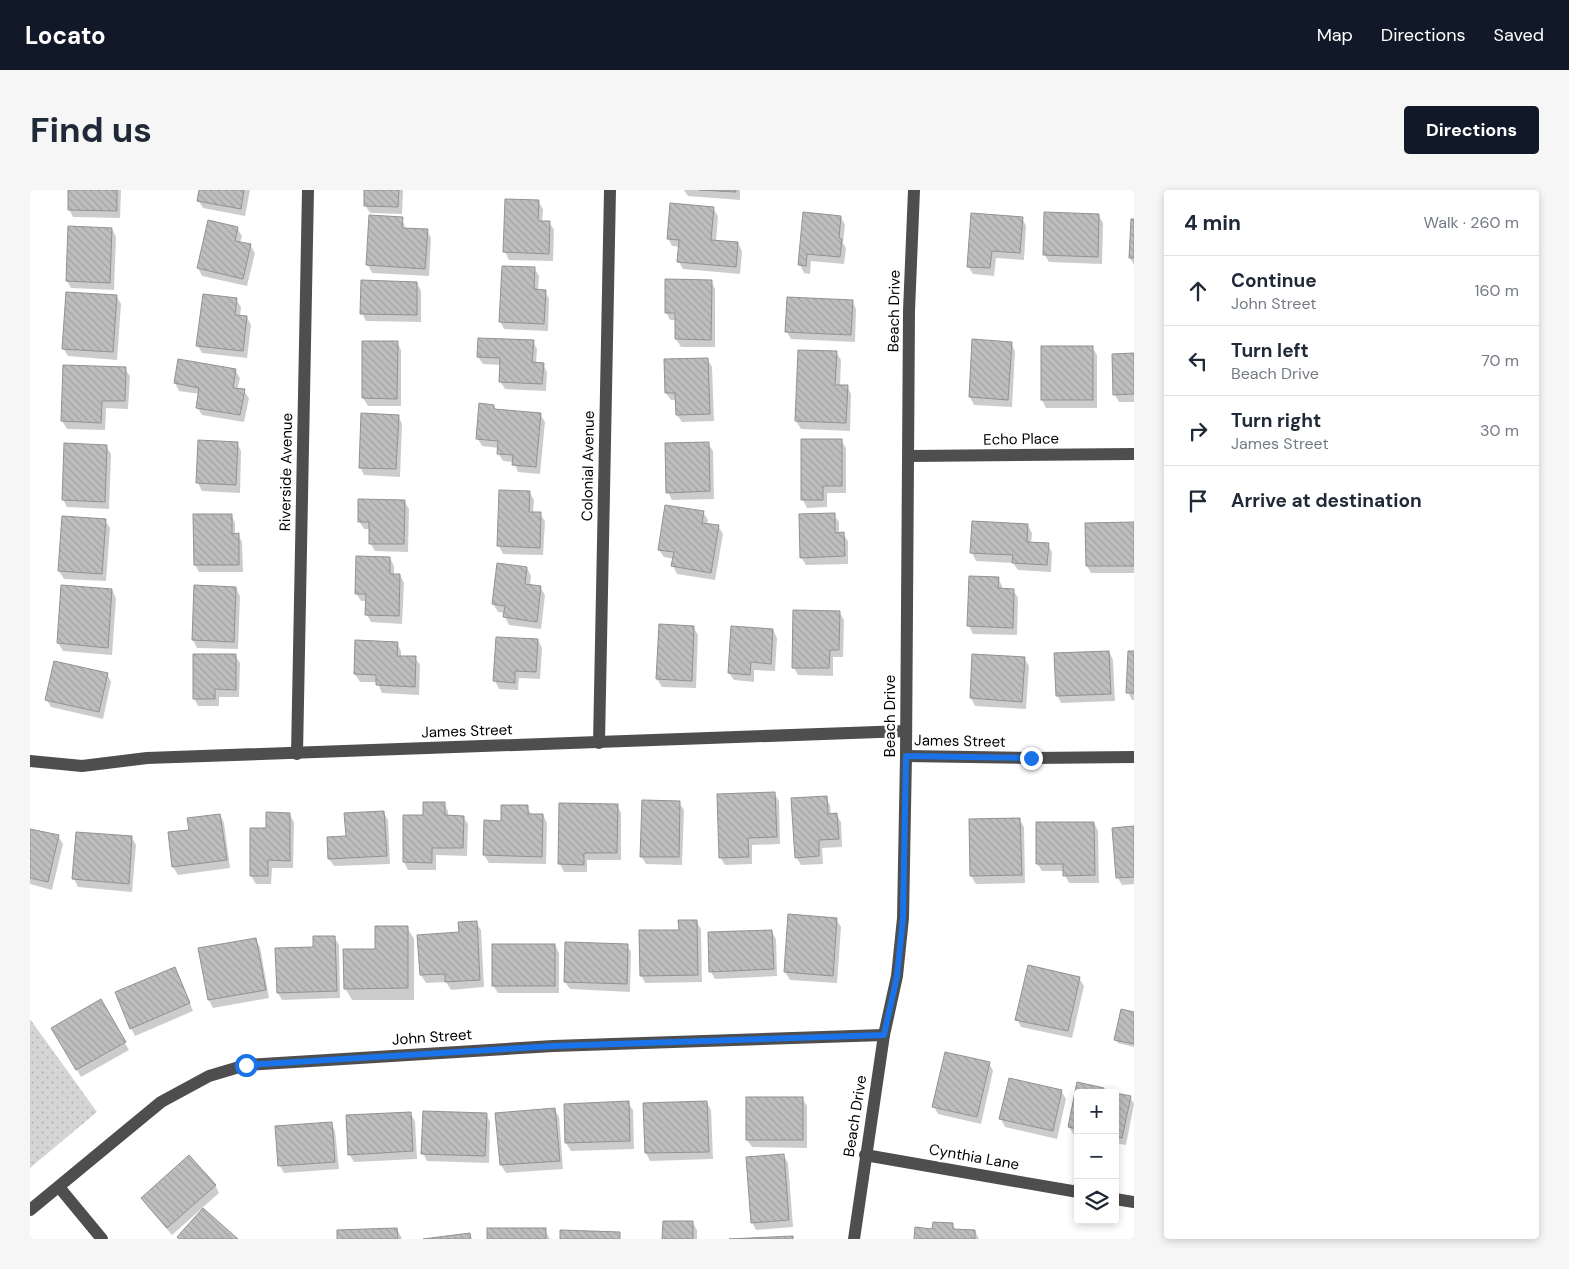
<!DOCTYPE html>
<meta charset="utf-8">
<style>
body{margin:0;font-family:"DM Sans",sans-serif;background:#f6f6f7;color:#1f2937}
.controls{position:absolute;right:15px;bottom:15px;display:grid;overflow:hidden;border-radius:5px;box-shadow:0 2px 8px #0003}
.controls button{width:45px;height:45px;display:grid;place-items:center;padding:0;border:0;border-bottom:1px solid #e0e1e3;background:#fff;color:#1f2937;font:25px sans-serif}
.stop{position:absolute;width:15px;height:15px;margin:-11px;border:4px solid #1a73e8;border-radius:50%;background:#fff}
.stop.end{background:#1a73e8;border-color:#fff;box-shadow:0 1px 5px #0008}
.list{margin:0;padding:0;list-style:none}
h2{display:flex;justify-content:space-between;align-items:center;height:65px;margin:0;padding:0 20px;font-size:21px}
h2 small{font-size:16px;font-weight:400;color:#747a83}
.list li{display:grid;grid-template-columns:32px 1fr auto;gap:15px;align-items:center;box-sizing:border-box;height:70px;padding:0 20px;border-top:1px solid #e0e1e3}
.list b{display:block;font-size:19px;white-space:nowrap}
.list p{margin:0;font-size:16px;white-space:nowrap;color:#747a83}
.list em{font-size:16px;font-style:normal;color:#747a83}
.icon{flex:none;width:28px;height:28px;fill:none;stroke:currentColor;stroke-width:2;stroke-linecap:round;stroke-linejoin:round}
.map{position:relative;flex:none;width:1104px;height:1049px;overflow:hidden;border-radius:5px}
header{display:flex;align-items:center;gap:30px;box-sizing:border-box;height:70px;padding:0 25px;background:#111827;color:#fff}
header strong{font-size:24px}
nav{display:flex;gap:28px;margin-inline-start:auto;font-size:18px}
.intro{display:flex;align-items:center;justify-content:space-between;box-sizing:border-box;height:120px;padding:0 30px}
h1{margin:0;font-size:35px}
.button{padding:12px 22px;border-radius:5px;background:#111827;color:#fff;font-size:18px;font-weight:700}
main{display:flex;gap:30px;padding:0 30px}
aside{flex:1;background:#fff;border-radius:5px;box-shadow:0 2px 8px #0003}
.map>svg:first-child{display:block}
</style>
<header>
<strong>Locato</strong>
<nav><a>Map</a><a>Directions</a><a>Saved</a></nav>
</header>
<div class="intro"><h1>Find us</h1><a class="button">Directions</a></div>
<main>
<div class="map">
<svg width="1104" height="1049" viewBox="0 0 1104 1049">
<defs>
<pattern id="grass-dots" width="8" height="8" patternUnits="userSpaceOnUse" patternTransform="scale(1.25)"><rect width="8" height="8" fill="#d5d5d5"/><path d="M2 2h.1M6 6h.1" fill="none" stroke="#b5b5b5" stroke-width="1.8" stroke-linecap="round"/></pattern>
<pattern id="building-back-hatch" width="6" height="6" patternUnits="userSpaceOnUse" patternTransform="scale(1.25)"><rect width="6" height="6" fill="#bebebe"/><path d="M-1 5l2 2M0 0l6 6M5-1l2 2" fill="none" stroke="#a2a2a2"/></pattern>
</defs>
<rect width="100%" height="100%" fill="#fff"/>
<!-- grass -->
<path fill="url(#grass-dots)" d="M0 829 67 922 0 978Z"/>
<!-- shadow -->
<g fill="#0003">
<path d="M39 0H91L90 28 43 27 39 19Z"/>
<path d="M170 0H220L215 26 173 18 168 10Z"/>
<path d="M336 0H373L372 24 340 23 335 15Z"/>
<path d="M654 0H710V10L658 6Z"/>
<path d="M508 11 513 19 512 32H519L524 40 523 71 479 70 475 62Z"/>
<path d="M683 18 688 26 686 52 708 53 712 61 710 84 653 79 649 72 650 57 642 56 638 48Z"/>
<path d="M774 24 811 27 815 35 813 53 816 58 814 74 781 71 780 84 774 83 770 75Z"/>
<path d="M1069 26 1073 33 1072 74 1019 72 1014 64Z"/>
<path d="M340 27 372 29 376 39 397 40 401 48 399 86 342 83 338 75Z"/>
<path d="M992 28 996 36 994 70 966 68 964 86 943 84 938 76Z"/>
<path d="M1104 30V75L1100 68Z"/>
<path d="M207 38 212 46 210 53 220 55 225 63 217 96 172 86 168 78Z"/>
<path d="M82 39 86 47 84 100 41 98 37 91Z"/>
<path d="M505 79 509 86 508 101H515L519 109 518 141 474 139 470 131Z"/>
<path d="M681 91 685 99V157H651L646 149V130H640L636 122Z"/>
<path d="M387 93 391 101V132L336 131 332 123Z"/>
<path d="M87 107 91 114 87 170 38 166 33 158Z"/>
<path d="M206 109 211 117 210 126 217 127 221 135 217 168 172 163 168 156Z"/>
<path d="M822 111 826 119 825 152 761 149 757 142Z"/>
<path d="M503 151 507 159 506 174H513L517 182 516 201 475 199 470 191 471 175 453 174 448 167Z"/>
<path d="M333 152H367L371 160V216H338L333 208Z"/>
<path d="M981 153 985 161 982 217 944 215 940 207Z"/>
<path d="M1062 157 1067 165V218H1016L1012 210V158Z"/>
<path d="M806 162 811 170 810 196H817L821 204 820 241 771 239 766 231Z"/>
<path d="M1104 164V212H1089L1085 205Z"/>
<path d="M677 169 682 177 684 231 652 232 647 225V210H641L636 203Z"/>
<path d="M34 176 95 179 100 186 98 219 76 218 75 240 37 239 32 231Z"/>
<path d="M205 180 210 188 207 200 214 201 219 208 214 232 172 225 167 217 170 204 149 201 145 193Z"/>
<path d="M464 216 466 220 510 224 515 232 510 284 488 282 484 272 473 271 468 263 469 258 452 256 448 249Z"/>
<path d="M368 226 372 234 370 287 334 285 330 277Z"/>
<path d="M811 250 816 258V303H797V317L777 318 773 310 772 251Z"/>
<path d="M169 252 207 253 211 261 210 303 172 301 168 293Z"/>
<path d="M678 254 683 261 684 309 642 310 638 302Z"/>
<path d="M76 256 81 264 79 319 37 317 33 309Z"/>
<path d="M499 302 504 310 503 324H510L515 331 513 365 473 364 469 356Z"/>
<path d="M374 311 379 319 378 362 345 361 340 353 341 339H334L329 331Z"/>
<path d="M673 322 678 330 677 335 688 336 693 344 685 390 647 384 643 376 644 369 634 367 629 360Z"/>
<path d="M201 325 205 333V345H208L212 352 213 382H169L165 375Z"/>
<path d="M804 325 809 332V344H813L818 351V374L776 375 771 367Z"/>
<path d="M75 330 80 338 76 391 34 389 29 381Z"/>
<path d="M1104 334V383H1061L1057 376Z"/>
<path d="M998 336 1002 343 1001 354 1018 355 1022 362 1021 382 988 380 983 373 946 371 942 363Z"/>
<path d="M360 368 364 376V385H370L374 393 372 434 341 432 337 425V411H331L326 403Z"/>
<path d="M468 374 497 378 501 386 500 396 510 397 515 405 511 439 479 435 475 427V423L468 422 463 414Z"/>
<path d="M968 388 972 396V400H983L988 408 987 445 943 444 939 436Z"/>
<path d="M32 397 82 400 86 408 82 465 33 461 28 453Z"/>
<path d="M206 398 210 406 208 459 167 458 163 450Z"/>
<path d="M809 422 814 430 813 467H803V486L768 485 764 478Z"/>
<path d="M664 438 668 445 666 498 632 497 627 489Z"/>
<path d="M743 440 747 448 745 481 724 480V492L704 490 699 483Z"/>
<path d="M467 448 508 450 512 458 510 489 489 488 488 500 469 499 465 491Z"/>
<path d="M367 453 371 461V467L385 468 390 475 389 505 352 503 347 492H330L325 484Z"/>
<path d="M1079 462 1083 470 1085 511 1031 513 1027 505Z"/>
<path d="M1104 463V510H1102L1098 502Z"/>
<path d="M205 465 210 473 209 507H189V516H168L164 508Z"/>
<path d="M943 465 994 468 999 476 996 519 945 516 941 508Z"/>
<path d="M77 484 81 492 73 529 21 517 17 510Z"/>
<path d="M744 603 749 611 750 654 722 655V674L695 675 690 667Z"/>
<path d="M796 608 800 615 801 625 806 624 811 632 812 657 792 658 793 674 771 675 766 667Z"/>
<path d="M649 613 654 620 652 675 616 674 611 666Z"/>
<path d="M414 614 418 621V626L433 627 438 634 437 666 406 665V680H378L374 672 394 626Z"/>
<path d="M587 615 591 623V670H557V682H534L530 674Z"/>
<path d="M497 617 502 625H513L517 633 516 674 459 673 454 665Z"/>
<path d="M353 622 358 630 360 674 304 676 299 669 317 648Z"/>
<path d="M259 624 264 632 263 678H242L241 694H226L221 686 237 640Z"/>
<path d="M190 625 194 633 200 678 148 685 143 677 160 641Z"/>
<path d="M989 629 994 637 995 693 946 694 941 686 940 630Z"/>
<path d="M1064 633 1068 641 1069 693H1039L1035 685V681H1012L1007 673Z"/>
<path d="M1104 637V694L1092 695 1088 688Z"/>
<path d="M0 640 28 646 33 654 22 700 0 694Z"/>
<path d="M102 648 106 655 102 702 48 697 44 689Z"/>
<path d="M806 729 811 737 807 793 760 790 755 782Z"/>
<path d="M666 731 671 739 672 792 615 793 611 785 650 741Z"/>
<path d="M446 733 451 740 454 797 421 800 416 792 396 793 391 785 389 746 430 743Z"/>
<path d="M377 737 384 749V810H322L315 798 346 760Z"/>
<path d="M741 741 746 749 747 786 685 789 681 782Z"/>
<path d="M304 747 309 755 310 808 252 810 248 803 284 758Z"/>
<path d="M225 749 230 757 239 808 183 818 179 810 170 759Z"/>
<path d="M525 755 529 763V803H468L463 795Z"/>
<path d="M597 755 601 762 600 802 540 799 535 792Z"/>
<path d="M149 786 163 821 105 846 101 838Z"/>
<path d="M1049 788 1054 796 1042 848 991 837 987 829Z"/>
<path d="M70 811 99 860 51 887 23 838Z"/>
<path d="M1104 823V857L1088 853 1086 850Z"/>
<path d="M959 873 963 881 951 934 908 924 904 917Z"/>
<path d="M1048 894 1073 899 1075 902 1048 903V946L1044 945 1039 937Z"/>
<path d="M1031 901 1036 909 1027 949 975 937 971 929Z"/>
<path d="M1085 904 1100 907 1104 914 1096 955 1085 953Z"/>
<path d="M772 908 777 916V958L722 957 717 950Z"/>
<path d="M598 913 603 920 604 959 541 961 536 953 535 915Z"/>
<path d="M677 913 681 920 683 969 620 971 616 963Z"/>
<path d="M525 920 529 927 533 979 476 983 471 975 467 924Z"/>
<path d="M380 923 385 931 387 969 324 972 319 964Z"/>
<path d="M456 924 460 932 459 973 397 971 393 963Z"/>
<path d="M301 933 305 941 309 979 254 983 250 976Z"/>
<path d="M754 966 758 973 763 1037 726 1040 722 1032Z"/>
<path d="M185 995 189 1003 171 1019 207 1049H149L172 1020 171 1019 142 1045 117 1016 112 1009Z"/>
<path d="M662 1032 667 1040V1049H634Z"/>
<path d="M922 1034 926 1040 945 1041 949 1049H886L904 1040Z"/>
<path d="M367 1039 372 1049H308Z"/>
<path d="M515 1040 520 1049H458Z"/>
</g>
<!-- building -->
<g fill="url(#building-back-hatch)" stroke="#929292">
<path d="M38 0H87V21L38 20Z"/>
<path d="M169 0H214L211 19 167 11Z"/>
<path d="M334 0H369L368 17 334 16Z"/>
<path d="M669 0H706V2Z"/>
<path d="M475 9 509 10 508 31H520L519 64 473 62Z"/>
<path d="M640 13 684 17 681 50 708 52 706 77 647 72 649 50 637 49Z"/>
<path d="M773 22 811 26 809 48 812 49 810 67 777 64 776 76 768 75Z"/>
<path d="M1014 22 1069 24 1068 67 1013 65Z"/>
<path d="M941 23 993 27 990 63 962 61 960 78 937 77Z"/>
<path d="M339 25 373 27 372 38 398 39 395 79 336 75Z"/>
<path d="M1101 29H1104V68H1099Z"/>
<path d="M178 30 208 37 205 51 221 54 213 89 167 78Z"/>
<path d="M38 36 82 38 80 93 36 91Z"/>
<path d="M472 76 505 77 504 99 516 100 514 134 469 132Z"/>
<path d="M635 89 682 90 681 150 645 149V123H635Z"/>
<path d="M331 90 387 92V125L330 124Z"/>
<path d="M36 102 87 105 83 162 32 159Z"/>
<path d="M173 104 207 108 205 125 217 126 213 161 166 156Z"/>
<path d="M757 107 823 110 821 145 755 142Z"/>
<path d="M448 148 504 150 502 172 514 173 512 194 469 192 470 168 447 167Z"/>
<path d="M942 149 982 152 978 210 939 207Z"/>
<path d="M332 151H368L367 209 332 208Z"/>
<rect x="1011" y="156" width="52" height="54"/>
<path d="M768 160 807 161 805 195H818L816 233 765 231Z"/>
<path d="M1104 163V204L1083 205 1082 164Z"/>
<path d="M678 168 680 224 646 225 645 203H635L634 169Z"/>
<path d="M148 169 206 179 203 198 215 199 210 225 166 218 169 198 144 193Z"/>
<path d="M33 175 96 177 95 211H72L71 233 31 231Z"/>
<path d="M449 213 464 215V219L511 223 506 277 482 275 483 265 467 264 468 251 446 249Z"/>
<path d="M331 223 369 225 366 279 329 278Z"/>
<path d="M771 249H812V296H793V310H771Z"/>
<path d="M168 250 208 252 206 295 166 293Z"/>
<path d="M679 252 680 301 636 303 635 253Z"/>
<path d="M34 253 77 255 75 312 32 310Z"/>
<path d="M469 300 500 301 499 322H511L510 358 467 356Z"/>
<path d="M328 309 375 310 374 354H339V332H328Z"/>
<path d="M635 315 674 321 672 333 689 335 681 383 641 376 644 362 628 360Z"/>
<path d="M805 323V343L814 342 815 366 770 368 769 324Z"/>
<path d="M163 324H202V344L209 343V375H164Z"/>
<path d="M32 326 76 329 72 384 28 381Z"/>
<path d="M942 331 998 334 997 352 1019 353 1017 375 982 373 983 365 940 363Z"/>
<path d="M1104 332V376H1056L1055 333Z"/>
<path d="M326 366 360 367V384H370L369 426 335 425 336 404H325Z"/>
<path d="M467 373 497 377 495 394 511 396 507 432 473 427 475 416 462 414Z"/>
<path d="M939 386 969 387 968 398 984 399 983 438 937 436Z"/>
<path d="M31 395 82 399 78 458 27 453Z"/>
<path d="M164 395 206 397 204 452 162 450Z"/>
<path d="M763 420 810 421 809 460H800L799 478H762Z"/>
<path d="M629 434 664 436 662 491 626 489Z"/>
<path d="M701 436 743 439 741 474 721 472 720 485 698 483Z"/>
<path d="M466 447 508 449 506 482 485 481V493L463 491Z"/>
<path d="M325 450 368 452 367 466H386L385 497 346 495V485L324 484Z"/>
<path d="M1079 461 1081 504 1026 506 1024 463Z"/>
<path d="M1098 461H1104V503H1096Z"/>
<path d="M163 464H206V500L185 499V509H163Z"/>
<path d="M942 464 995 467 992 512 940 508Z"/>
<path d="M24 471 78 483 69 522 15 510Z"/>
<path d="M745 602 747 647 718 648 719 667 689 668 687 604Z"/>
<path d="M797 606 798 624 807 623 809 649 789 650V666L765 668 761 608Z"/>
<path d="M612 610 650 611 649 667H610Z"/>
<path d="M393 612H415V625L434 626 433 658H402V673L373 672V625H393Z"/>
<path d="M529 613 588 614 587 663H554V675L528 674Z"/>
<path d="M471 615H498V624H513L512 667 453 665 454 630 471 631Z"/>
<path d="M354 621 357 666 298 669 297 647 316 646 314 623Z"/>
<path d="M236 622 260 623V671L238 670V686H220V638H236Z"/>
<path d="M190 624 197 670 142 677 138 642 159 640 157 628Z"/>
<path d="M990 628 992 685 940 686 939 629Z"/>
<path d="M1006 632H1064L1065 685 1033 686V674H1006Z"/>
<path d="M1104 636V687L1086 688 1082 638Z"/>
<path d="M0 639 29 645 18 692 0 688Z"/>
<path d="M46 642 102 646 99 694 42 689Z"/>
<path d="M758 724 807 728 803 786 754 782Z"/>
<path d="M648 730H667L668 785 610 786 609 740H649Z"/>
<path d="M447 731 450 790 415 792V784L390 785 387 745 429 742 428 732Z"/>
<path d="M345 736H378V798L314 799 313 759H345Z"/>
<path d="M742 740 744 779 679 782 678 742Z"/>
<path d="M283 746H305L307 801 247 803 245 758 283 757Z"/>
<path d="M226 748 236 800 178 810 168 758Z"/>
<path d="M535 752 598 754 597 794 534 792Z"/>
<rect x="462" y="754" width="63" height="42"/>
<path d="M998 775 1050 787 1038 841 985 830Z"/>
<path d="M145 777 160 813 100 839 85 802Z"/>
<path d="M71 809 96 852 46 880 21 838Z"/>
<path d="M1091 819 1104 822V854L1084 850Z"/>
<path d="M915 862 960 872 947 927 902 917Z"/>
<path d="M979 888 1032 900 1023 941 969 929Z"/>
<path d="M1047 892 1074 898 1073 901 1083 903H1048V939L1038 937Z"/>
<path d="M1085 903 1101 906 1092 948 1085 946Z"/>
<rect x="716" y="907" width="57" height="43"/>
<path d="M599 911 600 951 535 953 534 914Z"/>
<path d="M677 911 679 962 615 963 613 913Z"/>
<path d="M525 918 530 971 470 975 465 923Z"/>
<path d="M393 921 457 923 455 966 391 964Z"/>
<path d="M381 922 383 961 318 965 316 925Z"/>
<path d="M302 932 305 972 248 976 245 936Z"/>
<path d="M754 964 759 1030 721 1033 716 967Z"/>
<path d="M159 965 186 995 137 1038 111 1008Z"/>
<path d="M173 1018 208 1049H149L147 1047Z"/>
<path d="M633 1031H663V1049H632Z"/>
<path d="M903 1032 923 1033V1039L945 1040V1049H884L885 1037 902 1039Z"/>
<path d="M367 1038 368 1049H307V1040Z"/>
<rect x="457" y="1038" width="59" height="11"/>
<path d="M530 1040 590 1042V1049H530Z"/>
<path d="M440 1043 441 1049H393Z"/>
<path d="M763 1046V1049H699Z"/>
</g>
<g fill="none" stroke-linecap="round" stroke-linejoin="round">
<!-- minor -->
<g stroke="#4e4e4e" stroke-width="12">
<path d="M879 266 1104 264"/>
<path d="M569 553 580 0"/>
<path d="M267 564 278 0"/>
<path d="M876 566 1001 568 1104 567"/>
<path d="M0 571 52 576 117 568 876 541"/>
<path d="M835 965 1048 1002"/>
<path d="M29 997 72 1049"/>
<path d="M1085 1009 1104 1012"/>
<path d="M0 1020 131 912 179 886 216 875 523 856 854 845"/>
<path d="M824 1049 854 845 867 786 873 728 876 566 879 121 884 0"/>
</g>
</g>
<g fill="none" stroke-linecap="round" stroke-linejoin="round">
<!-- route -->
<path stroke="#1a73e8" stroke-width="6" d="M216 875 524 856 854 845 867 786 873 728 876 566 1001 568"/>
</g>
<g text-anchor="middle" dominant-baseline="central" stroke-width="5" stroke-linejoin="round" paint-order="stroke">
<!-- street labels -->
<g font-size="15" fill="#000" stroke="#fff">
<text transform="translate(864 121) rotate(-89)">Beach Drive</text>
<text transform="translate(991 249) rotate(-1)">Echo Place</text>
<text transform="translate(558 276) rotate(-89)">Colonial Avenue</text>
<text transform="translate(256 282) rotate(-89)">Riverside Avenue</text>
<text transform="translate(860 526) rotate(-90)">Beach Drive</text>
<text transform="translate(437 541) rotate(-2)">James Street</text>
<text transform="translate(930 551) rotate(1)">James Street</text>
<text transform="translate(402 847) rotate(-4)">John Street</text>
<text transform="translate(825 926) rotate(-81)">Beach Drive</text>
<text transform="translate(944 967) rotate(10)">Cynthia Lane</text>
</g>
</g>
</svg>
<div class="controls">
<button>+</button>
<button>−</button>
<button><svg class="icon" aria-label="layers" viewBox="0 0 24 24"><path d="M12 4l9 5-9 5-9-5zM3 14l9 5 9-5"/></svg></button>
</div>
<div class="stop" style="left:216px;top:875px"></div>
<div class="stop end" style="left:1001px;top:568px"></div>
</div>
<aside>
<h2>4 min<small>Walk · 260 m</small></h2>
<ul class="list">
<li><svg class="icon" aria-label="ahead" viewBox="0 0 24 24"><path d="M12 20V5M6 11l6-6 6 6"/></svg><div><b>Continue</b><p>John Street</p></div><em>160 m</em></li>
<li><svg class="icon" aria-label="left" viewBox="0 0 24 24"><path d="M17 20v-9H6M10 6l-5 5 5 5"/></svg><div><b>Turn left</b><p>Beach Drive</p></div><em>70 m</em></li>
<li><svg class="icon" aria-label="right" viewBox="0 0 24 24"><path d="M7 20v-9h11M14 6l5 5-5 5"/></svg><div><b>Turn right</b><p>James Street</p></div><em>30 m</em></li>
<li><svg class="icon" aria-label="arrive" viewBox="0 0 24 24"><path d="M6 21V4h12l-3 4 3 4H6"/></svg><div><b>Arrive at destination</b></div></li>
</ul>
</aside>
</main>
